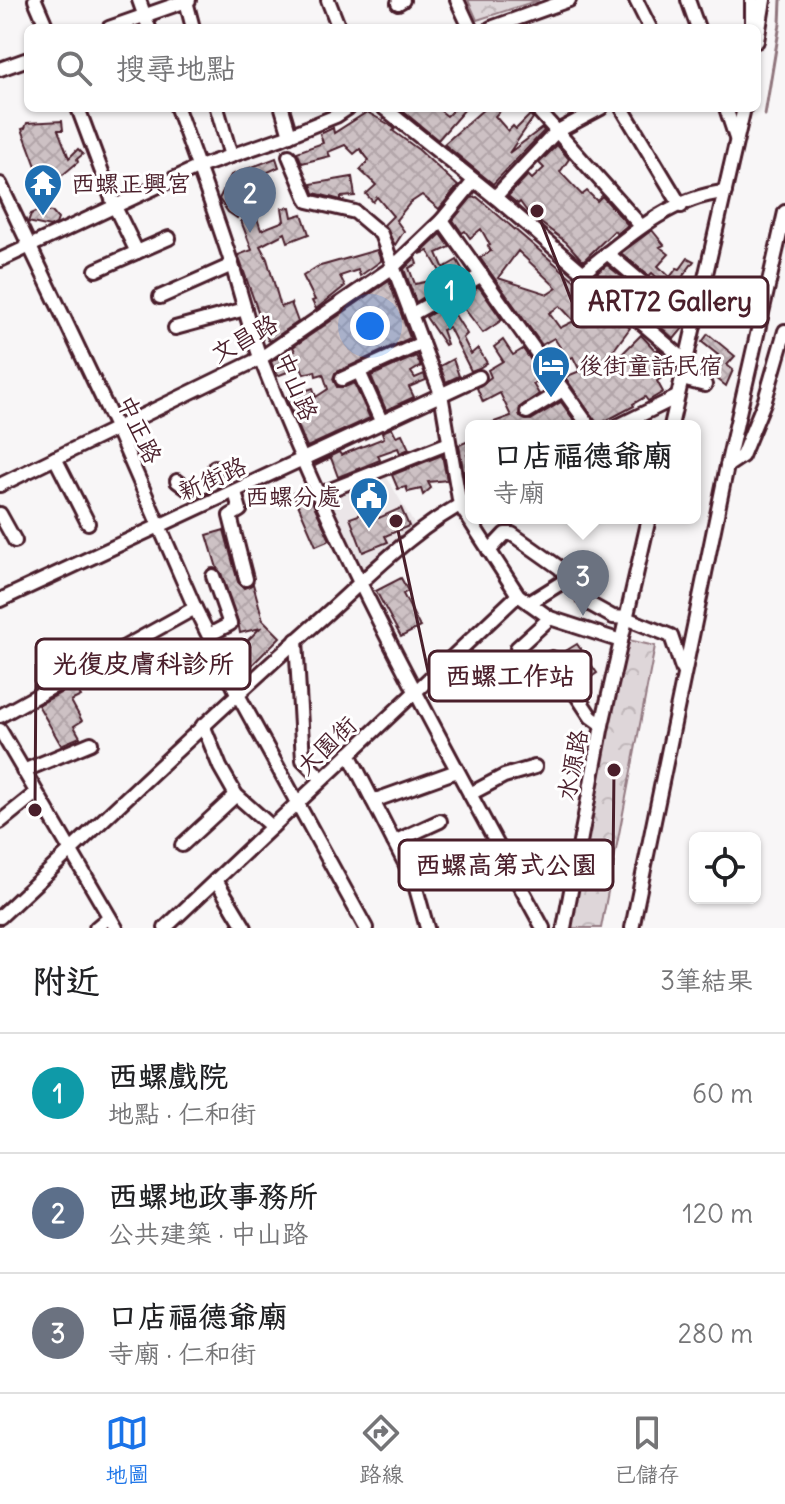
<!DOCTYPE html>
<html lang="zh-TW">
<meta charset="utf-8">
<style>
body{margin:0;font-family:Delius,"LXGW WenKai TC",sans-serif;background:#f6f6f6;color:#202124}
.controls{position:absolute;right:24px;bottom:24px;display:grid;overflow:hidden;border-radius:12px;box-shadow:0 2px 6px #0004}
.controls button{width:72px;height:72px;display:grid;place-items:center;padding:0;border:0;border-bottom:2px solid #e0e0e0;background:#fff;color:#202124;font:40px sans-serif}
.you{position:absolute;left:370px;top:326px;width:28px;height:28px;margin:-20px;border:6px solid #fff;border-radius:50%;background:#1a73e8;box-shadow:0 0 0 12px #1a73e833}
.badge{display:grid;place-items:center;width:52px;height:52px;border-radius:50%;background:#1a73e8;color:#fff;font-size:26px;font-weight:700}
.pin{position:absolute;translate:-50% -66px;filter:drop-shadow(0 2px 4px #0008)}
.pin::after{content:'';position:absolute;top:42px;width:28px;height:24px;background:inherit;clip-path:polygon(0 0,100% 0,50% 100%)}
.popup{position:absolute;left:465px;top:420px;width:236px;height:104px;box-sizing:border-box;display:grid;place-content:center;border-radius:12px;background:#fff;filter:drop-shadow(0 2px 6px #0005);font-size:26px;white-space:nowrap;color:#757577}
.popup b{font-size:30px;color:#202124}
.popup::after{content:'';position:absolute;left:50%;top:100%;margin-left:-16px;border:16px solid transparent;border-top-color:#fff}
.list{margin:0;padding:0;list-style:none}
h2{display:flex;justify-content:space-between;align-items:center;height:104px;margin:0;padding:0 32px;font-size:34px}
h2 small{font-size:26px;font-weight:400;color:#757577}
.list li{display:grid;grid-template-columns:52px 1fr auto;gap:24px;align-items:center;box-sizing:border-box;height:120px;padding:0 32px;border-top:2px solid #e0e0e0}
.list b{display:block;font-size:30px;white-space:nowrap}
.list p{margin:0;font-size:26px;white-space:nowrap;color:#757577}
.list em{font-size:26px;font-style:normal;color:#757577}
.icon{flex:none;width:44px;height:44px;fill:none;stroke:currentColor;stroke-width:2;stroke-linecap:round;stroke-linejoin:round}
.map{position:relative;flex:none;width:785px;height:928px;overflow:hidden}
.search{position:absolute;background:#fff;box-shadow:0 2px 6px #0004;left:24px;right:24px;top:24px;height:88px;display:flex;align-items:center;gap:20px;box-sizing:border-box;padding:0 28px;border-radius:12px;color:#757577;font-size:30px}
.sheet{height:464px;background:#fff}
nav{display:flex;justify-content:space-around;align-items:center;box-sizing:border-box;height:112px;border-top:2px solid #e0e0e0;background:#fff;font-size:22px;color:#757577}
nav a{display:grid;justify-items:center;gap:4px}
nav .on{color:#1a73e8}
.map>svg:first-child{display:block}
</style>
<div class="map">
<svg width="785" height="928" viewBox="0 0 785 928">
<defs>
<pattern id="park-crowns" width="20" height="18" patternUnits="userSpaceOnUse" patternTransform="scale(2)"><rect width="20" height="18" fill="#ded6d9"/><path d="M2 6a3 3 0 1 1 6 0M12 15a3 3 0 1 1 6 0" fill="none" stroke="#c0b7ba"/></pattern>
<pattern id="building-cross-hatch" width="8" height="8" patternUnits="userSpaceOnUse" patternTransform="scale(2)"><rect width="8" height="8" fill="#cdc1c4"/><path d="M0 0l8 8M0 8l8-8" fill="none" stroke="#b2a5a9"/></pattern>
</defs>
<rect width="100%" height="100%" fill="#f8f6f7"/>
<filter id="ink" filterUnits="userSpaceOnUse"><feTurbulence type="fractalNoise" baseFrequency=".0125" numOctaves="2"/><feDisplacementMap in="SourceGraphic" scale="16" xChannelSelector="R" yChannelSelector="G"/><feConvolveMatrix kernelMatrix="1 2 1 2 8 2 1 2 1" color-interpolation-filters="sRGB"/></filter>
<g filter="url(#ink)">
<!-- built -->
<path fill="#ebe6e8" d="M385 474 417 529 370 568 360 570 328 497Z"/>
<!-- park -->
<g fill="url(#park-crowns)" stroke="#947a82" stroke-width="2">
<path d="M468 0H539L477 20Z"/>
<path d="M624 639 655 646 601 928H569Z"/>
</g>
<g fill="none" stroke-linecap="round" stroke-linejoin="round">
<!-- stream -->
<path stroke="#8f747b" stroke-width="3" d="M765 115 780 24 781 0"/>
</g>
<!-- building -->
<g fill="url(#building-cross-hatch)" stroke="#4a1f2b" stroke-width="2" fill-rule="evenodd">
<path d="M399 108H437L447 116 455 108H466L438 140Z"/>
<path d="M485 108H503L495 116 508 131 513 126 516 129 530 115 533 118 509 153 542 128 544 131 493 184 444 144Z"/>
<path d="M367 112 390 125 395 129 393 131 419 150 458 186 439 209 422 195 410 203 396 220 404 231 395 245 384 225 393 216 377 197 373 202 366 194 376 185 360 170 369 160 360 149 354 154 345 145 328 152 330 156 302 163 297 152 323 143 320 134 333 128 334 133Z"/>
<path d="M62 121 63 130H58L69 158 78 149 83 154 77 159 78 162 52 184 47 180 42 182 22 129 25 128 27 123Z"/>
<path d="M557 145 569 159 560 172 582 195 587 191 597 201 602 196 628 225 617 234 614 231 583 261 566 242 529 214 520 202 518 204 508 196 528 175 532 179 544 168 539 163Z"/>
<path d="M276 158 279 167 257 177 237 218 228 212 219 199 231 175Z"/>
<path d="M352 177 355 196 341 197V200L314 193 311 184Z"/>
<path d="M477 197 630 328 605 362 610 366 641 335 656 351 658 349 667 359 669 373 657 381 663 392 648 401 645 397 633 404 634 406 598 425 565 377 580 371 573 357 556 364 552 358 564 353 554 338 542 345 480 258 491 251 488 246 490 245 481 229 470 238 465 231 462 233 453 220 471 198ZM518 251 557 288 548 294 498 278ZM560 306 574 321 560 328 549 313Z"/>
<path d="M290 207 292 217 302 214 309 234 288 242 285 233 260 246 267 259 281 307 291 303 298 322 270 341 268 340 238 255 252 250 241 221 256 215 261 230 284 221 282 208Z"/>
<path d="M40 210 52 212 58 219 56 224 50 227 28 222 31 214Z"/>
<path d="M652 230 664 245 660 247 669 254 658 266 670 277 677 268 680 269 688 258 694 261 683 276 689 281 681 292 690 299 682 305 662 288 665 285 652 273 649 276 621 253Z"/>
<path d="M441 234 450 247 437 253 445 271 441 273 428 251 420 254Z"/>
<path d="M377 250 381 261 360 276 358 270 340 276 345 286 316 309 312 301 315 300 303 276 317 267Z"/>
<path d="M415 258 417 264 409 268 415 284 434 280 439 288 416 302 404 269Z"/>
<path d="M457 260 465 274 453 281 445 267Z"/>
<path d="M607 265 684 327 674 339 619 289 618 291 597 273Z"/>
<path d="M389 281 410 338 335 373 333 379 337 387H345L354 383 370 418 307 447 286 397 313 388 316 397 328 389 323 374 316 376 315 371 304 374 301 367 277 376 271 362 281 355 295 351 293 347Z"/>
<path d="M479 287 502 320 483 333 457 299Z"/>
<path d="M448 304 467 334 463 338 471 354 478 348 487 363 479 368 471 371 449 327 442 330 447 344 445 345 426 317Z"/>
<path d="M708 334 735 356 727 365 733 370 726 386 706 370 718 355 702 342Z"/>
<path d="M503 340 513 355 523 349 544 379 533 384 539 394 520 407V417L531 420 561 402 578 426H483L511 416 500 393 483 402 477 388 491 377 488 370 503 361 494 347Z"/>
<path d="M416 356 421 366 411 372 415 378 424 374 426 380 409 387 414 397 386 410 371 376Z"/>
<path d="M453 359 459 376 446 382 440 366Z"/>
<path d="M392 428 396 436 402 434 409 449 400 453 398 448 378 455 380 460 338 477 331 458 315 466 314 464 339 452 341 455 384 438 382 432Z"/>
<path d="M471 440V453L467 455 471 462V479L468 480 471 486 466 488 459 445Z"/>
<path d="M442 455 447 480 428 482 431 488 423 495 421 489 408 492 406 487 398 489 392 475Z"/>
<path d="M306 488 330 540 316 546 293 493Z"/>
<path d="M401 508 409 526 385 536 388 542 363 552 350 518 375 509 379 518Z"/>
<path d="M224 530 238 582 244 588 253 584 263 620 280 637 246 671 231 657 260 628 240 633 238 621 221 573 217 568 207 535Z"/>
<path d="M401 578 408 591 403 594 420 627 401 637 376 591Z"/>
<path d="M577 644 597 673 587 680H584L564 652Z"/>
<path d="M75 685 81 696 71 701 82 721 74 726 80 737 61 745 38 705Z"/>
</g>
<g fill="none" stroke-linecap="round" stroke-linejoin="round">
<defs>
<g id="minor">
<path d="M35 0 47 28"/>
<path d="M139 0 149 28"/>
<path d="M328 0 339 28"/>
<path d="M457 0 470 28"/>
<path d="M636 0 650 28"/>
<path d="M688 0 698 28"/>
<path d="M186 1 193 28"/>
<path d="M398 3 403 0"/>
<path d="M109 28 189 0"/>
<path d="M491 28 569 0"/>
<path d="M752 28V0"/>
<path d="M757 41 764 0"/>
<path d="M0 69 28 59"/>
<path d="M78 108 115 207 137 252"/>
<path d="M177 108C196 161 216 214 233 268 242 298 250 330 261 360 338 557 442 743 543 928"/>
<path d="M217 108 231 156"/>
<path d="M282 108 290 135"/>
<path d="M384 108 495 197 686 361"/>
<path d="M536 108 641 226"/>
<path d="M622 108 681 206"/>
<path d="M726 108 736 138"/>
<path d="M289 156 308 201 355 212 381 234 441 394 460 505 518 595 550 618 621 641"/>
<path d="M0 184 116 427 195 608 237 693 366 928"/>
<path d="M495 197 556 132 601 108"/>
<path d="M442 220 589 426"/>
<path d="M607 253 684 318 695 321"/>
<path d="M0 260 199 167 282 138 336 116 348 108"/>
<path d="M96 270 169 238"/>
<path d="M584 272C625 239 670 197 725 192"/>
<path d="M160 297 232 265"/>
<path d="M412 314 482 275"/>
<path d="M175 328 245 309"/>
<path d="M360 374 382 423"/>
<path d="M342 379 422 343"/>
<path d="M682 379 705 385"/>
<path d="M527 412 563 390"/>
<path d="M618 426 677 397"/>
<path d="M671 426 744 108"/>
<path d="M55 458 88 523"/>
<path d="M727 466 742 456 765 400 785 331"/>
<path d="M177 481 189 490 212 484 215 467"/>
<path d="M0 485 261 358 393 267 442 220 474 181"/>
<path d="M235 492 240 510 230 516 246 579"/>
<path d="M320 494 449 443"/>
<path d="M0 514 15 541"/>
<path d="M489 551 505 534H512L560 568 586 602 613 617 626 618 671 636 683 671"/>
<path d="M0 600 479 377"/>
<path d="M529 603 569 578"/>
<path d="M209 635 230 624 213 576"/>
<path d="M296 640 303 760 322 779"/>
<path d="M517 648 550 618"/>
<path d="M552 658 591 717 602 725"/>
<path d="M0 716 195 608"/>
<path d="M203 725 220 767 236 795 272 827"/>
<path d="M0 730 116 928"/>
<path d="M349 754 414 881 427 928"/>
<path d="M23 771 91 743"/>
<path d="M470 794 504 776 535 767"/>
<path d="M373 801 457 771"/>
<path d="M0 822 36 793"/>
<path d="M394 842 440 821"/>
<path d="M182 845 236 795"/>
<path d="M216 880 245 928"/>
<path d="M0 917C105 819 208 719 315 624 364 581 413 528 471 499"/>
<path d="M96 928 109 917"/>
<path d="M165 928 518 595"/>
<path d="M564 928 602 725 649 518"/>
<path d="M632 928 727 466 785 212"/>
</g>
</defs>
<!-- minor casing -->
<use href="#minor" stroke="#4a1f2b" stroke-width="18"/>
<!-- minor -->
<use href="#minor" stroke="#fff" stroke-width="12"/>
</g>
</g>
<!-- icons -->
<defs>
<symbol id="temple-pin" viewBox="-11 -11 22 30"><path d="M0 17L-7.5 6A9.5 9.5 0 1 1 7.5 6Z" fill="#1f6fb2" stroke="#fff"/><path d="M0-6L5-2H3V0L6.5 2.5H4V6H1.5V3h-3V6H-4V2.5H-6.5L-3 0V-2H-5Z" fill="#fff"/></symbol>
<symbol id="hotel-pin" viewBox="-11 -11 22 30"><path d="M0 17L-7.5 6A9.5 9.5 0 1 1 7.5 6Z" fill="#1f6fb2" stroke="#fff"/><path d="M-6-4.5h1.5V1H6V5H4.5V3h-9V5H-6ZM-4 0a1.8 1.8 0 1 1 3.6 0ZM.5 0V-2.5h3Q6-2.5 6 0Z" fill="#fff"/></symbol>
<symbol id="civic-pin" viewBox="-11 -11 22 30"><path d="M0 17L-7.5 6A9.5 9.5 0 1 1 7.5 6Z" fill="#1f6fb2" stroke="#fff"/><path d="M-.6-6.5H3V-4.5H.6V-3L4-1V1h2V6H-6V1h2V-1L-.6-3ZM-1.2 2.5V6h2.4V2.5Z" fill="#fff"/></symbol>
</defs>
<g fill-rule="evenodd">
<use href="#temple-pin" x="21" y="161" width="44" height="60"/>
<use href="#hotel-pin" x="529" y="343" width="44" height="60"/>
<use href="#civic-pin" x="347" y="474" width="44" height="60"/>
</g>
<g text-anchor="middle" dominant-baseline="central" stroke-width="6" stroke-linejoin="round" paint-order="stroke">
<!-- poi labels -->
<g font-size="24" fill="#4a1f2b" stroke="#fff" text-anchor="start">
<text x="71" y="183">西螺正興宮</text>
<text x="579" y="365">後街童話民宿</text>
<text x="341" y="496" text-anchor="end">西螺分處</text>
</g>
<!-- street labels -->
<g font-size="24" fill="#4a1f2b" stroke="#fff">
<text transform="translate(244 338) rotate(-29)">文昌路</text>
<text transform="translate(297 386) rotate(67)">中山路</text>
<text transform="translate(140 429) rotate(65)">中正路</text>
<text transform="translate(212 478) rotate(-24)">新街路</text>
<text transform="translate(326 745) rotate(-44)">大園街</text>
<text transform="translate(572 765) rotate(-79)">水源路</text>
</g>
</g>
<!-- callouts -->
<path fill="none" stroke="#4a1f2b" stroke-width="3" d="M537 211L572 302M35 810L36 664M396 521L429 676M614 770L613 865"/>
<g fill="#4a1f2b" stroke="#fff" stroke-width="3">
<circle cx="537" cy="211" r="8"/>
<circle cx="35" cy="810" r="8"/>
<circle cx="396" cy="521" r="8"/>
<circle cx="614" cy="770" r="8"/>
</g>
<g fill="#fff" stroke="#4a1f2b" stroke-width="3">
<rect x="572" y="277" width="196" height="50" rx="8"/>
<rect x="36" y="639" width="214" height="50" rx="8"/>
<rect x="429" y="651" width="162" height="50" rx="8"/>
<rect x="399" y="840" width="214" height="50" rx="8"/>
</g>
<g font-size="26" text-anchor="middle" font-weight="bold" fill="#4a1f2b">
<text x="670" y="311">ART72 Gallery</text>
<text x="143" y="673">光復皮膚科診所</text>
<text x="510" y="685">西螺工作站</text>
<text x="506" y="874">西螺高第式公園</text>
</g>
</svg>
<div class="controls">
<button><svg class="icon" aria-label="locate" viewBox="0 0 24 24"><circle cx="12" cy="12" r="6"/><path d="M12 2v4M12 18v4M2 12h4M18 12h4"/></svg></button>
</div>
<div class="you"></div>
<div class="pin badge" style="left:450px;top:330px;background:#0f9aa8">1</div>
<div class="pin badge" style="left:250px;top:233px;background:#5c6f8a">2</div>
<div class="pin badge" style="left:583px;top:616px;background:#6b7280">3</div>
<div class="popup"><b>口店福德爺廟</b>寺廟</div>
<div class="search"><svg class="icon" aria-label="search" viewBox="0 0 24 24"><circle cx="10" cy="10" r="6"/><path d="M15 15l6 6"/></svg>搜尋地點</div>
</div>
<section class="sheet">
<h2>附近<small>3筆結果</small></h2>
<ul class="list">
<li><span class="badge" style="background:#0f9aa8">1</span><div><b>西螺戲院</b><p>地點 · 仁和街</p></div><em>60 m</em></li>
<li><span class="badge" style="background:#5c6f8a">2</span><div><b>西螺地政事務所</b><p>公共建築 · 中山路</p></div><em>120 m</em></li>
<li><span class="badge" style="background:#6b7280">3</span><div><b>口店福德爺廟</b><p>寺廟 · 仁和街</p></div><em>280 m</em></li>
</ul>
</section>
<nav>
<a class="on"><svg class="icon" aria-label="map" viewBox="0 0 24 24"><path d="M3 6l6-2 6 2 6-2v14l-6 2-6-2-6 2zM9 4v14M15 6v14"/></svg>地圖</a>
<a><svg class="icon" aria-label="directions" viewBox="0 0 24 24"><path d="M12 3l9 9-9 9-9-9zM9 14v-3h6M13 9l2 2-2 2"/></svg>路線</a>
<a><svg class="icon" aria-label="saved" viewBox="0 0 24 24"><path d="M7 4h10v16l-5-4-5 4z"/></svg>已儲存</a>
</nav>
